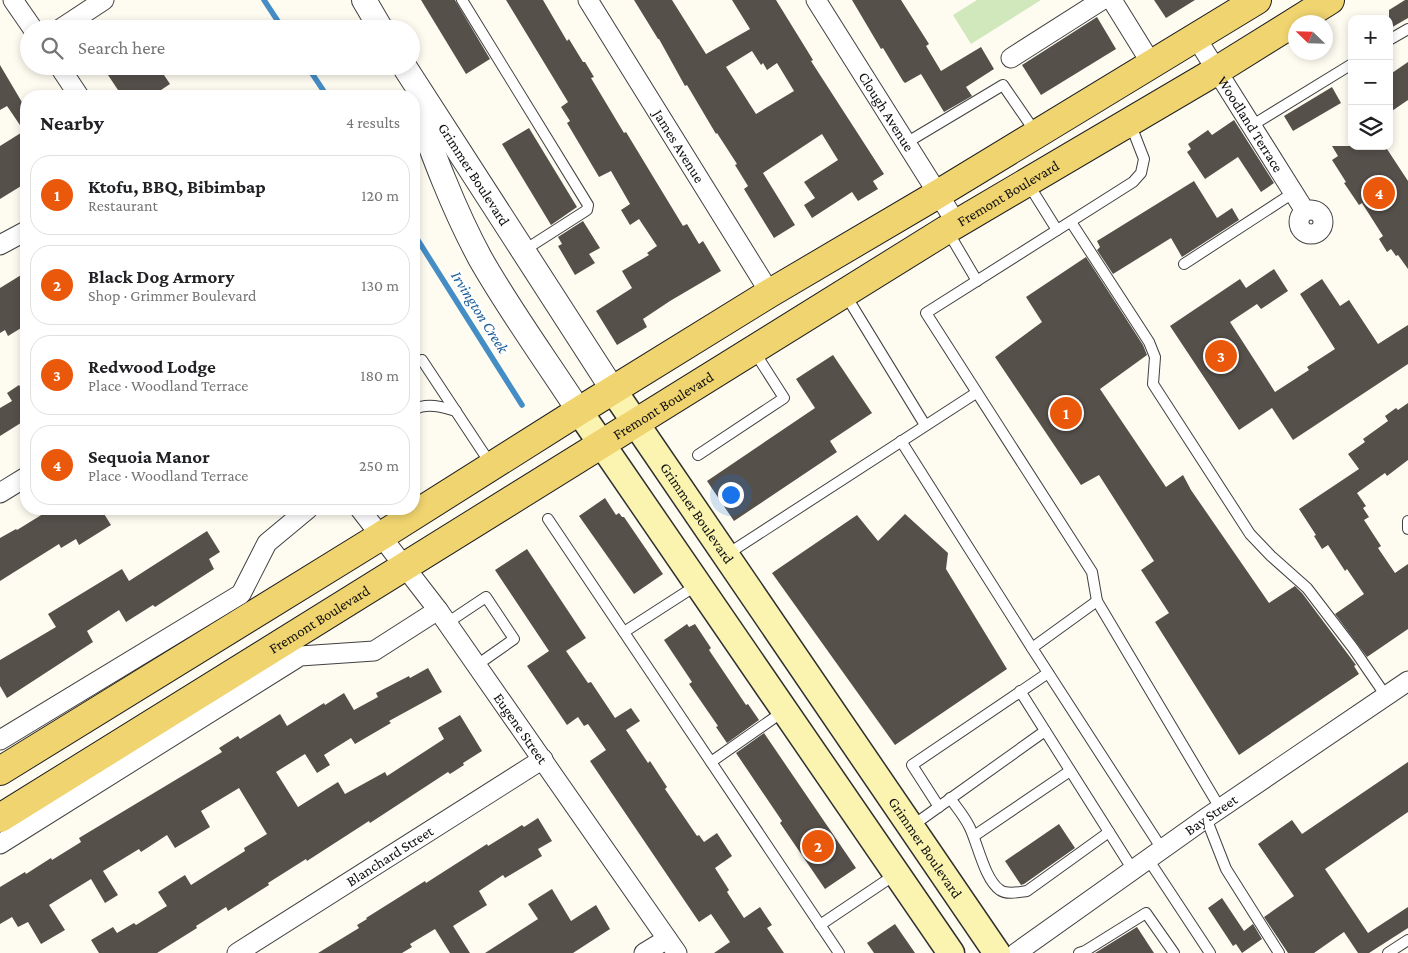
<!DOCTYPE html>
<meta charset="utf-8">
<style>
body{margin:0;font-family:"Crimson Pro",serif;background:#f6f6f6;color:#202124}
.controls{position:absolute;right:15px;top:15px;display:grid;overflow:hidden;border-radius:10px;box-shadow:0 2px 8px #0003}
.controls button{width:45px;height:45px;display:grid;place-items:center;padding:0;border:0;border-bottom:1px solid #e0e0e0;background:#fff;color:#202124;font:25px sans-serif}
.compass{position:absolute;left:1288px;top:15px;width:45px;height:45px;border-radius:50%;background:#fff;box-shadow:0 2px 8px #0003;rotate:293deg}
.you{position:absolute;left:730px;top:494px;width:18px;height:18px;margin:-12px;border:4px solid #fff;border-radius:50%;background:#1a73e8;box-shadow:0 0 0 8px #1a73e833}
.badge{display:grid;place-items:center;width:32px;height:32px;border-radius:50%;background:#ea580c;color:#fff;font-size:16px;font-weight:700}
.pin{position:absolute;translate:-50% -50%;border:2px solid #fff;box-shadow:0 1px 5px #0006}
.list{margin:0;padding:0;list-style:none}
h2{display:flex;justify-content:space-between;align-items:center;height:65px;margin:0;padding:0 20px;font-size:21px}
h2 small{font-size:16px;font-weight:400;color:#757577}
.list li{display:grid;grid-template-columns:32px 1fr auto;gap:15px;align-items:center;box-sizing:border-box;height:80px;margin:0 10px 10px;padding:0 10px;border:1px solid #e0e0e0;border-radius:20px}
.list b{display:block;font-size:19px;white-space:nowrap}
.list p{margin:0;font-size:16px;white-space:nowrap;color:#757577}
.list em{font-size:16px;font-style:normal;color:#757577}
.icon{flex:none;width:28px;height:28px;fill:none;stroke:currentColor;stroke-width:2;stroke-linecap:round;stroke-linejoin:round}
.map{position:relative;flex:none;width:1408px;height:953px;overflow:hidden}
.search{position:absolute;background:#fff;box-shadow:0 2px 8px #0003;left:20px;top:20px;width:400px;height:55px;display:flex;align-items:center;gap:12px;box-sizing:border-box;padding:0 18px;border-radius:28px;color:#757577;font-size:19px}
.panel{position:absolute;background:#fff;box-shadow:0 2px 8px #0003;left:20px;top:90px;width:400px;height:425px;border-radius:20px}
.map>svg:first-child{display:block}
</style>
<div class="map">
<svg width="1408" height="953" viewBox="0 0 1408 953">
<rect width="100%" height="100%" fill="#fefcf1"/>
<!-- green -->
<path fill="#d1e7bc" d="M977 0H1041L971 44 953 15Z"/>
<g fill="none" stroke-linecap="round" stroke-linejoin="round">
<!-- stream -->
<g stroke="#448dc5" stroke-width="5.5">
<path d="M264 0 283 29"/>
<path d="M307 66 327 96"/>
<path d="M414 234 522 405"/>
</g>
</g>
<!-- building -->
<g fill="#56504b" fill-rule="evenodd">
<path d="M421 0H455L490 59 466 74Z"/>
<path d="M506 0H543L567 41 569 39 583 62H585L594 77 591 78 624 133 626 132 683 226 687 224 699 244 703 241 721 271 670 301 643 319 647 327 617 345 596 311 632 288 622 271 649 255 647 253 657 246 639 219 630 225 621 210 630 204 611 171 599 177 567 123 570 121 561 107 568 102Z"/>
<path d="M634 0H672L706 54 750 29 732 0H776L813 60 811 61 884 174 873 181 878 189 858 201 852 192 812 218 804 205 815 198 804 182 838 160 822 134 763 173 795 225 774 238 744 189 748 186 735 165 737 164 717 133 716 134 687 85 685 86 659 39H658ZM752 51 761 65 763 63 767 70 777 63 794 91 756 114 726 67Z"/>
<path d="M852 0H901L929 44 926 46 941 71 981 47 994 69 966 87 972 96 944 112 921 74 905 83 903 81 883 48 881 49Z"/>
<path d="M1154 0H1195L1166 18Z"/>
<path d="M1405 0H1408V18L1389 29V10Z"/>
<path d="M1097 17 1116 49 1041 95 1022 65Z"/>
<path d="M1408 62V100L1389 113V75Z"/>
<path d="M0 65 26 109V183L0 199V146L24 131 7 106 0 110Z"/>
<path d="M102 66H158L170 84 152 96H122Z"/>
<path d="M1332 87 1341 103 1293 131 1284 116Z"/>
<path d="M1234 120 1274 183 1261 192 1238 157 1205 179 1187 152 1191 149 1188 144 1208 130 1212 135Z"/>
<path d="M529 128 577 207 551 225 502 144Z"/>
<path d="M1332 146H1385L1408 181V269L1398 255 1396 256 1391 249 1387 252 1379 239 1383 236 1362 203 1359 205 1344 183 1346 182 1332 160 1338 156Z"/>
<path d="M1194 181 1217 218 1232 208 1239 220 1182 257 1171 238 1113 274 1097 250 1100 247 1097 241Z"/>
<path d="M583 221 600 248 589 254 595 263 575 275 558 246 562 244 558 237Z"/>
<path d="M1086 257 1143 345 1147 355 1100 389 1166 487 1183 475 1191 490 1269 603 1295 586 1302 593 1356 665 1354 666 1359 674 1239 755 1155 622 1169 613 1141 570 1154 561 1099 475 1081 485 995 357 1042 322 1026 297Z"/>
<path d="M1274 269 1288 291 1261 309 1257 304 1230 322 1275 392 1309 370 1307 367 1335 349 1300 294 1322 279 1340 306 1349 300 1378 344 1408 325V364L1293 440 1272 408 1239 430 1170 326 1240 279 1246 288Z"/>
<path d="M26 272V325L8 336 5 330 0 333V288Z"/>
<path d="M833 355 872 413 830 441 837 452 734 521 707 481 815 408 796 379Z"/>
<path d="M19 385 24 393 26 392V424L24 421 0 436V408L12 401 7 393Z"/>
<path d="M1408 403V460L1387 476 1385 473 1357 493 1366 506 1363 508 1369 517 1364 520 1381 546 1378 548 1395 573 1408 564V629L1367 657 1335 614 1364 594 1347 569 1345 571 1328 545 1322 549 1314 536 1316 535 1299 509 1359 469 1348 454 1365 442 1363 439 1388 421 1385 416 1396 408 1398 410Z"/>
<path d="M605 498 616 515 619 513 622 517H624L663 574 634 594 579 516Z"/>
<path d="M51 509H101L111 525 79 545 76 539 61 548 59 544 0 581V538L16 529 17 530Z"/>
<path d="M905 514 948 553 946 569 1007 669 895 745 772 573 857 515 878 541Z"/>
<path d="M207 531 220 552 209 559 214 569 155 607 153 605 126 622 119 610 87 631 93 642 7 698 0 686V660L56 627 48 614 122 569 129 581Z"/>
<path d="M527 549 586 638 566 651 588 683 591 682 615 718 631 708 640 721 626 730 648 763 650 761 667 787 665 789 697 836 699 835 704 842 717 833 732 856 715 868 729 890 727 892 744 918 760 907 772 925 767 928 784 953H714L730 942 711 914 699 922 590 761 606 750 588 724 584 726 578 717 567 725 527 666 549 651 495 570Z"/>
<path d="M687 624 689 627 695 624 711 648 709 650 746 705 748 704 759 720 727 743 716 727 718 726 689 684 692 682 664 640Z"/>
<path d="M428 668 442 692 389 721 391 723 355 744 351 738 324 755 330 765 317 773 305 754 276 772 298 807 338 782 345 794 385 772 387 776 444 739 438 728 460 715 482 751 463 763 464 765 450 774 448 772 370 823 369 821 307 861 306 859 268 883 269 885 228 911 226 907 196 926 197 928 157 953H99L91 940 113 927 117 933 134 923 136 925 167 906 158 892 185 875 191 885 245 851 244 848 267 834 239 788 201 811 210 827 175 848 167 835 141 852 139 849 103 871 118 895 105 903 91 879 49 905 65 930 41 944 28 922 18 927 12 917 0 924V887L25 872 26 874 51 858 52 860 81 842 79 838 222 752 219 748 238 736 240 739 280 714 287 726 324 703 325 705 344 693 354 710 378 697 376 693 409 676 410 678Z"/>
<path d="M764 733 856 868 825 889 780 823 782 821 736 753Z"/>
<path d="M1408 762V812L1325 869 1368 933 1408 907V928L1369 953H1358L1344 932 1314 953H1288L1264 917 1294 896 1258 844 1292 820 1302 834Z"/>
<path d="M538 818 552 841 538 849 542 856 505 878 503 875 479 891 487 905 453 926 470 953H450L435 929 410 944 412 947 402 953H318L359 928 357 925 367 919 366 918 425 881 426 883 487 844 488 846 522 825 524 827Z"/>
<path d="M1059 824 1075 848 1024 884 1021 885 1005 861Z"/>
<path d="M552 889 571 921 596 905 610 929 573 953H485L538 919 528 904Z"/>
<path d="M1222 898 1244 931 1253 924 1262 939 1242 953 1236 944 1233 946 1208 908Z"/>
<path d="M895 924 915 953H874L867 943Z"/>
<path d="M1137 927 1154 953H1095Z"/>
</g>
<g fill="none" stroke-linecap="round" stroke-linejoin="round">
<defs>
<g id="service">
<path d="M462 0 588 205 587 210 523 251"/>
<path d="M1389 40 1408 29"/>
<path d="M1130 123 1144 159 1141 173 1133 182 926 313 1092 572 1097 601 1220 808"/>
<path d="M1251 126 1352 64"/>
<path d="M906 143 1003 85 1036 133"/>
<path d="M1027 182 1057 230"/>
<path d="M1071 222 1149 342 1155 357 1153 384 1250 534 1271 556 1307 588 1353 648 1386 696"/>
<path d="M947 230 977 281"/>
<path d="M1184 264 1293 193"/>
<path d="M845 294 925 425"/>
<path d="M422 360 492 466"/>
<path d="M414 410C426 402 443 407 456 411"/>
<path d="M901 441 1032 648 1162 849"/>
<path d="M698 455 784 398 754 351"/>
<path d="M548 519 839 953"/>
<path d="M1408 521V529"/>
<path d="M726 555 976 393"/>
<path d="M447 623 486 597 514 639 477 665"/>
<path d="M624 632 697 585"/>
<path d="M1032 648 1097 601"/>
<path d="M1020 691 1133 870"/>
<path d="M711 762 784 711"/>
<path d="M950 798C957 808 965 817 970 828 978 845 985 880 1000 890 1007 895 1019 892 1027 891L1109 832"/>
<path d="M939 807 912 765 1048 673"/>
<path d="M1206 818 1226 869 1279 953"/>
<path d="M912 826 1045 731"/>
<path d="M974 836 1070 771"/>
<path d="M1148 859 1210 953"/>
<path d="M820 925 896 874"/>
<path d="M1079 953 1085 951 1146 913 1174 953"/>
<path d="M1388 953 1408 940"/>
</g>
<g id="minor">
<path d="M13 0 33 29"/>
<path id="s1" d="M588 0 770 293"/>
<path id="s2" d="M816 0 957 224"/>
<path d="M1112 0 1151 63"/>
<path d="M60 29 104 0"/>
<path id="s3" d="M1195 36 1305 211"/>
<path d="M1011 58 1102 0"/>
<path d="M59 66 79 96"/>
<circle cx="1311" cy="222" r="12"/>
<path d="M0 245 26 231"/>
<path d="M0 493 26 477"/>
<path id="s4" d="M360 509 438 610 677 953"/>
<path d="M0 740 241 594 267 543 308 509"/>
<path d="M0 844 300 656 374 651 438 610"/>
<path id="s5" d="M237 953 543 759"/>
<path d="M644 953 667 939"/>
<path id="s6" d="M1016 953 1206 818 1408 681"/>
</g>
<g id="tertiary">
<path d="M364 0 381 29"/>
<path id="s7" d="M404 66 613 390"/>
<path d="M414 101C433 154 453 208 480 258 510 311 546 360 579 411"/>
</g>
<g id="secondary">
<path id="s8" d="M613 390 997 953"/>
<path d="M579 411 951 953"/>
</g>
<g id="primary">
<path d="M0 771 381 536 579 411 770 293 938 194 1257 0"/>
<path id="s9" d="M0 818 946 230 1216 71 1330 0"/>
</g>
</defs>
<!-- service casing -->
<use href="#service" stroke="#414141" stroke-width="12"/>
<!-- minor casing -->
<use href="#minor" stroke="#414141" stroke-width="21"/>
<!-- tertiary casing -->
<use href="#tertiary" stroke="#414141" stroke-width="26"/>
<!-- secondary casing -->
<use href="#secondary" stroke="#303030" stroke-width="29"/>
<!-- primary casing -->
<use href="#primary" stroke="#1f1f1f" stroke-width="30"/>
<!-- service -->
<use href="#service" stroke="#fff" stroke-width="10"/>
<!-- minor -->
<use href="#minor" stroke="#fff" stroke-width="19"/>
<!-- tertiary -->
<use href="#tertiary" stroke="#fff" stroke-width="24"/>
<!-- secondary -->
<use href="#secondary" stroke="#faf4b0" stroke-width="26"/>
<!-- primary -->
<use href="#primary" stroke="#f0d46f" stroke-width="28"/>
</g>
<g text-anchor="middle" dominant-baseline="central" stroke-width="5" stroke-linejoin="round" paint-order="stroke">
<!-- street labels -->
<g font-size="15" fill="#0e0e0e" stroke="#fff">
<text stroke="none"><textPath href="#s2" startOffset="132">Clough Avenue</textPath></text>
<text stroke="none"><textPath href="#s3" startOffset="104">Woodland Terrace</textPath></text>
<text stroke="none"><textPath href="#s1" startOffset="172">James Avenue</textPath></text>
<text stroke="none"><textPath href="#s7" startOffset="129">Grimmer Boulevard</textPath></text>
<text stroke="none"><textPath href="#s9" startOffset="1186">Fremont Boulevard</textPath></text>
<text stroke="none"><textPath href="#s9" startOffset="781">Fremont Boulevard</textPath></text>
<text stroke="none"><textPath href="#s8" startOffset="149">Grimmer Boulevard</textPath></text>
<text stroke="none"><textPath href="#s9" startOffset="376">Fremont Boulevard</textPath></text>
<text stroke="none"><textPath href="#s4" startOffset="272">Eugene Street</textPath></text>
<text stroke="none"><textPath href="#s6" startOffset="239">Bay Street</textPath></text>
<text stroke="none"><textPath href="#s8" startOffset="554">Grimmer Boulevard</textPath></text>
<text stroke="none"><textPath href="#s5" startOffset="181">Blanchard Street</textPath></text>
</g>
<!-- water labels -->
<g font-size="16" font-style="italic" fill="#1f6099" stroke="#fff">
<text transform="translate(480 312) rotate(58)">Irvington Creek</text>
</g>
</g>
</svg>
<div class="controls">
<button>+</button>
<button>−</button>
<button><svg class="icon" aria-label="layers" viewBox="0 0 24 24"><path d="M12 4l9 5-9 5-9-5zM3 14l9 5 9-5"/></svg></button>
</div>
<svg class="compass" viewBox="-18 -18 36 36"><path d="M0-13l5 13h-10z" fill="#e53935"/><path d="M0 13l5-13h-10z" fill="#757577"/></svg>
<div class="you"></div>
<div class="pin badge" style="left:1066px;top:413px">1</div>
<div class="pin badge" style="left:818px;top:846px">2</div>
<div class="pin badge" style="left:1221px;top:356px">3</div>
<div class="pin badge" style="left:1379px;top:193px">4</div>
<div class="search"><svg class="icon" aria-label="search" viewBox="0 0 24 24"><circle cx="10" cy="10" r="6"/><path d="M15 15l6 6"/></svg>Search here</div>
<section class="panel">
<h2>Nearby<small>4 results</small></h2>
<ul class="list">
<li><span class="badge">1</span><div><b>Ktofu, BBQ, Bibimbap</b><p>Restaurant</p></div><em>120 m</em></li>
<li><span class="badge">2</span><div><b>Black Dog Armory</b><p>Shop · Grimmer Boulevard</p></div><em>130 m</em></li>
<li><span class="badge">3</span><div><b>Redwood Lodge</b><p>Place · Woodland Terrace</p></div><em>180 m</em></li>
<li><span class="badge">4</span><div><b>Sequoia Manor</b><p>Place · Woodland Terrace</p></div><em>250 m</em></li>
</ul>
</section>
</div>
